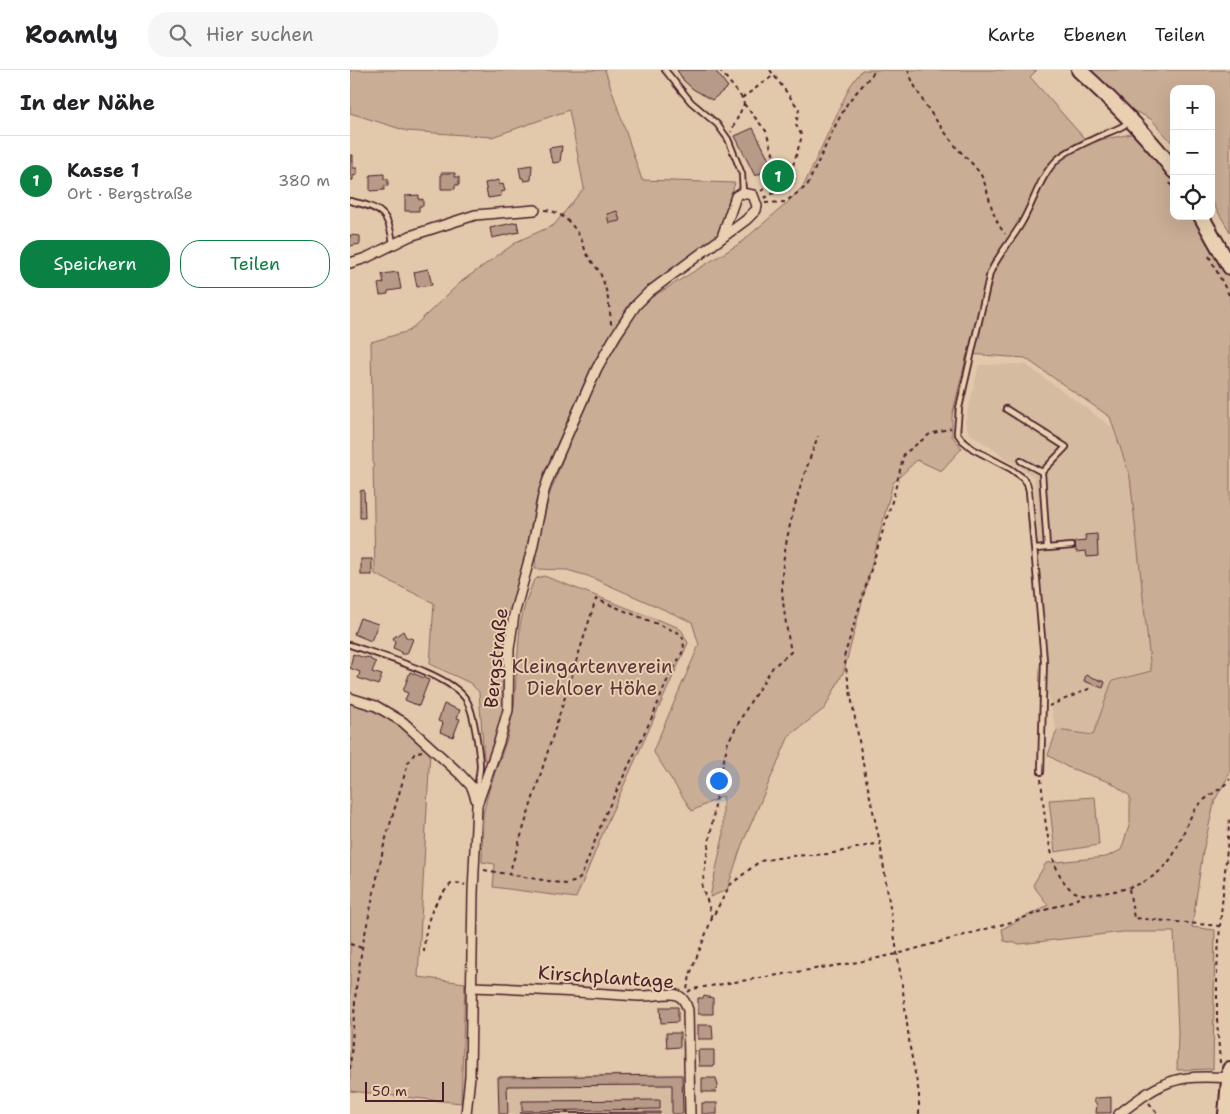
<!DOCTYPE html>
<html lang="de">
<meta charset="utf-8">
<style>
body{margin:0;font-family:"Shantell Sans",sans-serif;background:#f6f6f6;color:#202124}
.controls{position:absolute;right:15px;top:15px;display:grid;overflow:hidden;border-radius:10px;box-shadow:0 5px 20px #0002}
.controls button{width:45px;height:45px;display:grid;place-items:center;padding:0;border:0;border-bottom:1px solid #e0e0e0;background:#fff;color:#202124;font:25px sans-serif}
.scale{position:absolute;left:15px;bottom:12px;width:79px;box-sizing:border-box;padding-left:5px;border:2px solid #4a1f2b;border-top:0;font-size:14px;line-height:18px;white-space:nowrap;color:#4a1f2b;-webkit-text-stroke:4px #e8d0b0;paint-order:stroke}
.you{position:absolute;left:368px;top:710px;width:18px;height:18px;margin:-12px;border:4px solid #fff;border-radius:50%;background:#1a73e8;box-shadow:0 0 0 8px #1a73e833}
.badge{display:grid;place-items:center;width:32px;height:32px;border-radius:50%;background:#0b8043;color:#fff;font-size:16px;font-weight:700}
.pin{position:absolute;translate:-50% -50%;border:2px solid #fff;box-shadow:0 1px 5px #0006}
.list{margin:0;padding:0;list-style:none}
h2{display:flex;justify-content:space-between;align-items:center;height:65px;margin:0;padding:0 20px;font-size:21px}
h2 small{font-size:16px;font-weight:400;color:#757577}
.list li{display:grid;grid-template-columns:32px 1fr auto;gap:15px;align-items:center;box-sizing:border-box;height:90px;padding:0 20px;border-top:1px solid #e0e0e0}
.list b{display:block;font-size:19px;white-space:nowrap}
.list p{margin:0;font-size:16px;white-space:nowrap;color:#757577}
.list em{font-size:16px;font-style:normal;color:#757577}
.actions{display:flex;gap:10px;padding:15px 20px}
.actions a{flex:1;padding:11px 0;border:1px solid #0b8043;border-radius:20px;text-align:center;font-size:18px;color:#0b8043}
.actions .main{background:#0b8043;color:#fff}
.icon{flex:none;width:28px;height:28px;fill:none;stroke:currentColor;stroke-width:2;stroke-linecap:round;stroke-linejoin:round}
.map{position:relative;flex:none;width:880px;height:1044px;overflow:hidden}
header{display:flex;align-items:center;gap:30px;box-sizing:border-box;height:70px;padding:0 25px;background:#fff;border-bottom:1px solid #e0e0e0}
header strong{font-size:24px}
nav{display:flex;gap:28px;margin-inline-start:auto;font-size:18px}
.search{width:350px;height:45px;background:#f6f6f6;display:flex;align-items:center;gap:12px;box-sizing:border-box;padding:0 18px;border-radius:20px;color:#757577;font-size:19px}
main{display:flex}
aside{flex:1;background:#fff}
.map>svg:first-child{display:block}
</style>
<header>
<strong>Roamly</strong>
<div class="search"><svg class="icon" aria-label="search" viewBox="0 0 24 24"><circle cx="10" cy="10" r="6"/><path d="M15 15l6 6"/></svg>Hier suchen</div>
<nav><a>Karte</a><a>Ebenen</a><a>Teilen</a></nav>
</header>
<main>
<aside>
<h2>In der Nähe<small></small></h2>
<ul class="list">
<li><span class="badge">1</span><div><b>Kasse 1</b><p>Ort · Bergstraße</p></div><em>380 m</em></li>
</ul>
<div class="actions"><a class="main">Speichern</a><a>Teilen</a></div>
</aside>
<div class="map">
<svg width="880" height="1044" viewBox="0 0 880 1044">
<rect width="100%" height="100%" fill="#e2c9ab"/>
<filter id="ink" filterUnits="userSpaceOnUse"><feTurbulence type="fractalNoise" baseFrequency=".02" numOctaves="2"/><feDisplacementMap in="SourceGraphic" scale="10" xChannelSelector="R" yChannelSelector="G"/><feConvolveMatrix kernelMatrix="1 2 1 2 8 2 1 2 1" color-interpolation-filters="sRGB"/></filter>
<g filter="url(#ink)">
<!-- built -->
<g fill="#d5bba0">
<path d="M675 294 762 357 780 408 801 600 761 610 743 664 706 659 698 623 684 407 619 363 615 352 629 295Z"/>
<path d="M332 1003 333 1044H149V1006Z"/>
</g>
<!-- green -->
<g fill="#c9ad95" stroke="#8a6660">
<path d="M0 0H255L292 110 385 113 368 165 289 226 294 232 389 174 435 135 454 115 500 16 512 0H687L680 7 734 68 755 69 792 62 824 100V146H853L880 194V703L865 730 853 781 842 857 865 860 863 999 827 1000 828 962 824 862H773L670 874 654 871 652 859 698 835 683 815 696 793 756 787 771 780 780 753V726L762 713 717 697 698 685 707 660 743 665 762 611 801 601 780 407 760 347 675 288 617 284 602 346V366L612 378 591 401 567 390 543 413 494 601 475 638 439 666 391 777 377 820 360 827 373 767V726L342 741 303 681 349 575 342 552 238 506 217 500 185 499 186 481 199 426 217 378 251 300 293 233 286 227 279 234 245 290 195 401 186 431 177 477 160 545 153 639 146 669 138 691 134 689 129 622 120 613 80 594 84 533 25 504 21 272 59 261 112 211 168 171 204 155 234 118 219 40 142 67 57 61 0 43Z"/>
<path d="M735 0H880V162L861 130V19H824V75L801 49 762 30Z"/>
<path d="M194 506 327 557 332 561 338 573 260 746 226 828 143 817 145 794 132 792 133 744 139 720 157 669 164 637 170 555 175 534 183 512 187 508Z"/>
<path d="M0 632 27 641 51 656 80 681 68 907 115 913 111 1033 0 1021Z"/>
<path d="M745 727 749 775 705 782 699 730Z"/>
</g>
<!-- building -->
<g fill="#b79a87" stroke="#4a1f2b">
<path d="M327 0H365L378 17 362 30 343 19 334 11Z"/>
<path d="M403 58 423 97 405 106 385 66Z"/>
<path d="M212 76 210 92 203 93 202 89H201L199 78Z"/>
<path d="M0 85H3V98H7V105L3 106V110H0Z"/>
<path d="M182 95 181 110 174 111 173 108H171L169 97Z"/>
<path d="M91 103H105V107H109V115H105V119H91Z"/>
<path d="M34 104V109H38V116H34V120L20 121V105Z"/>
<path d="M149 110V115L153 114 155 121 151 122V126L138 128 135 113Z"/>
<path d="M69 125V130L73 129V136H69V141H55V126Z"/>
<path d="M267 141 270 151 259 153 257 144Z"/>
<path d="M167 152 169 162 142 168 140 158Z"/>
<path d="M0 165 10 166V174L0 176Z"/>
<path d="M78 199 82 215 67 217 64 202Z"/>
<path d="M48 202 51 219 38 221V224L30 225 28 214 34 213 32 204Z"/>
<path d="M14 420 15 448H10V421Z"/>
<path d="M747 464 748 486 737 487 736 481 726 482 725 472 736 471 735 465Z"/>
<rect x="11" y="489" width="11" height="16"/>
<path d="M10 548 28 554 21 571 4 564Z"/>
<path d="M53 561 56 567 63 569 57 584H51L50 581 43 578 45 572 43 568Z"/>
<path d="M3 584 15 588 17 587 20 588 21 590 26 592 22 602 32 605 28 615 8 608 10 602 0 598Z"/>
<path d="M60 602 79 610 69 636 55 630 58 623 53 621Z"/>
<path d="M736 605 755 612 753 618 734 611Z"/>
<path d="M94 634 110 640 107 648 110 649 103 667 90 662 93 653 88 651Z"/>
<path d="M354 926 363 928V944H348V928H353Z"/>
<path d="M310 937H328V952L311 953Z"/>
<path d="M348 955H362L363 969H348Z"/>
<path d="M316 963H330V977L317 978Z"/>
<path d="M348 980H364V996H349Z"/>
<path d="M332 1005 333 1044H322V1015L157 1016 158 1044H149L148 1007Z"/>
<path d="M352 1008H366L368 1016 366 1022H352Z"/>
<path d="M761 1027V1043H746L747 1034 744 1032V1029L746 1028Z"/>
<path d="M310 1030V1039L172 1041V1031Z"/>
<rect x="352" y="1033" width="15" height="11"/>
<path d="M310 1042V1044L170 1043Z"/>
</g>
<g fill="none" stroke-linecap="round" stroke-linejoin="round">
<defs>
<g id="lane">
<path d="M315 0 341 32 367 54 378 69 392 104 393 123"/>
<path d="M0 131C31 138 39 142 43 174"/>
<path d="M656 339 716 377 692 402 697 477"/>
<path d="M671 391 692 402"/>
<path d="M685 479 722 476"/>
<path d="M0 575C28 585 103 605 117 631 124 643 129 681 130 695 130 704 127 713 127 722"/>
<path d="M691 702 694 590 679 421 677 413 672 407 661 399 623 379 612 370 607 363 609 338 640 203C648 185 661 171 671 154 684 133 690 104 709 88 720 79 737 72 750 66 761 61 771 59 780 51"/>
</g>
<g id="street">
<path d="M0 193 16 188 60 166 125 145 185 140"/>
<path d="M0 628 26 636 53 652 110 704 122 717 127 732"/>
<path d="M121 917C177 919 233 922 289 926 300 927 319 922 327 925 334 928 336 934 338 940L340 1044"/>
<path d="M116 1044 120 1006 123 822 127 735 149 672 158 640 159 579 164 545 182 479 194 421 200 404 247 298 266 265 286 235 299 222 396 150 406 140 407 136 403 125 391 123 386 126 372 167"/>
<path d="M769 1044C812 1011 824 1004 879 1008"/>
</g>
<g id="secondary">
<path d="M729 0C763 31 797 64 824 101"/>
<path d="M851 146 880 197"/>
<path d="M876 1044 880 999"/>
</g>
</defs>
<!-- lane casing -->
<use href="#lane" stroke="#4a1f2b" stroke-width="8"/>
<!-- street casing -->
<use href="#street" stroke="#4a1f2b" stroke-width="12"/>
<!-- secondary casing -->
<use href="#secondary" stroke="#4a1f2b" stroke-width="18"/>
<!-- path -->
<g stroke="#4a1f2b" stroke-width="2" stroke-dasharray="4 4" stroke-linecap="butt">
<path d="M370 0 392 28 394 34 381 62"/>
<path d="M420 0 449 39 446 55 452 66 441 102 446 112 439 115"/>
<path d="M558 0C568 29 589 54 607 78 615 87 627 97 632 107 641 127 640 145 655 164"/>
<path d="M392 28 424 5"/>
<path d="M394 34 416 61 422 81 434 107 432 108"/>
<path d="M820 113 824 120"/>
<path d="M411 121 428 111"/>
<path d="M414 128 436 117"/>
<path d="M415 133 435 132 457 116 483 60 498 32 526 0"/>
<path d="M195 140C212 141 225 156 232 171 234 174 234 178 236 182 239 189 245 195 249 201 257 217 260 237 261 254"/>
<path d="M859 186 880 227"/>
<path d="M699 636 741 618"/>
<path d="M691 709C694 737 697 807 725 822 735 826 749 824 759 822 779 819 798 813 813 798 831 781 833 754 848 736 857 725 872 720 880 709"/>
<path d="M134 800 216 814 227 811 231 807 255 745 304 643 316 613 334 579 333 568 329 563 246 529 159 804"/>
<path d="M779 819 784 848 869 856"/>
<path d="M362 848 357 830 352 817 368 716 378 672 399 634 423 597 441 582C437 561 431 528 432 506 435 460 452 409 468 366"/>
<path d="M0 874 12 878"/>
<path d="M74 882C75 853 81 835 101 814L111 813 115 815"/>
<path d="M337 919 341 902 362 848 380 815 410 791 441 786 479 784 530 773"/>
<path d="M338 922 342 919 508 892 547 884 661 852 727 829 734 824"/>
<path d="M870 993 867 950V900L870 856 880 746"/>
<path d="M0 999 6 918 12 878 34 775 58 693 65 683 72 681"/>
<path d="M799 1033 808 1044"/>
<path d="M569 1044V1023L560 978 553 921 530 773 515 704 494 587 543 428 554 384 580 364 601 358"/>
</g>
<!-- lane -->
<use href="#lane" stroke="#e8d0b0" stroke-width="4.5"/>
<!-- street -->
<use href="#street" stroke="#e8d0b0" stroke-width="9"/>
<!-- secondary -->
<use href="#secondary" stroke="#e8d0b0" stroke-width="14"/>
</g>
</g>
<g text-anchor="middle" dominant-baseline="central" stroke-width="4" stroke-linejoin="round" paint-order="stroke">
<!-- street labels -->
<g font-size="19" fill="#4a1f2b" stroke="#e8d0b0">
<text transform="translate(146 588) rotate(-84)">Bergstraße</text>
<text transform="translate(256 907) rotate(4)">Kirschplantage</text>
</g>
<!-- park labels -->
<g font-size="19" fill="#5d343b" stroke="#e8d0b0">
<text x="242" y="596">Kleingartenverein<tspan x="242" dy="22">Diehloer Höhe</tspan></text>
</g>
</g>
</svg>
<div class="controls">
<button>+</button>
<button>−</button>
<button><svg class="icon" aria-label="locate" viewBox="0 0 24 24"><circle cx="12" cy="12" r="6"/><path d="M12 2v4M12 18v4M2 12h4M18 12h4"/></svg></button>
</div>
<div class="scale">50 m</div>
<div class="you"></div>
<div class="pin badge" style="left:428px;top:106px">1</div>
</div>
</main>
